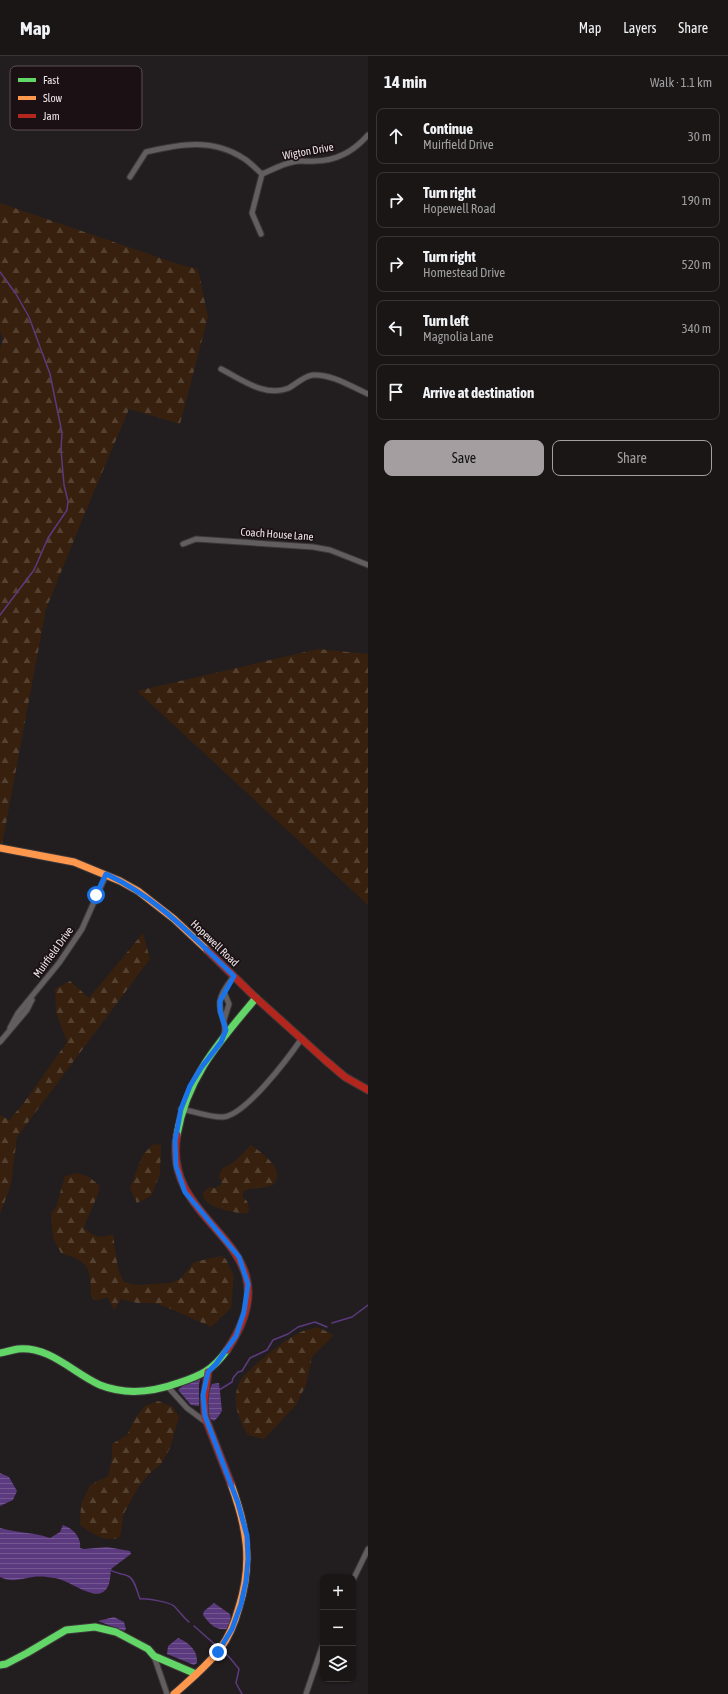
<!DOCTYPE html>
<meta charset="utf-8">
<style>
body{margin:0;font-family:"Asap Condensed",sans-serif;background:#272323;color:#f1f3f6}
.controls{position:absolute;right:12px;bottom:12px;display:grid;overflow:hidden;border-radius:8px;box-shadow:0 1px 3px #0004}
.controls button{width:36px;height:36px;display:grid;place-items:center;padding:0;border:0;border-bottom:1px solid #383535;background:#1a1616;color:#f1f3f6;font:20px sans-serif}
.stop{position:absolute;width:12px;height:12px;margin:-9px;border:3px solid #1a73e8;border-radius:50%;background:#fff}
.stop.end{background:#1a73e8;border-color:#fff;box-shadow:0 1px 4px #0008}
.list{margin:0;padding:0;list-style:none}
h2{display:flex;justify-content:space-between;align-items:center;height:52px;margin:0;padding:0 16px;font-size:17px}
h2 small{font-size:13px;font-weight:400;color:#9f9fa1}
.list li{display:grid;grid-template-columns:26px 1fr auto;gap:12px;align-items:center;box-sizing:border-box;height:56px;margin:0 8px 8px;padding:0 8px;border:1px solid #383535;border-radius:8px}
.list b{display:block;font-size:15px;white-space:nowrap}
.list p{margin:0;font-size:13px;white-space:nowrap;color:#9f9fa1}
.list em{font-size:13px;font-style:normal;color:#9f9fa1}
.actions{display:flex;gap:8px;padding:12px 16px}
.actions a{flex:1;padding:9px 0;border:1px solid #a59ea0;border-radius:8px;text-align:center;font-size:14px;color:#a59ea0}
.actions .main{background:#a59ea0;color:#111}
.icon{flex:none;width:22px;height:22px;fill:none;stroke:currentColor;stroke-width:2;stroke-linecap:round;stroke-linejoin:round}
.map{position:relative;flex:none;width:368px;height:1638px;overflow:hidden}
header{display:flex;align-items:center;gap:24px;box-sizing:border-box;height:56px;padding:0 20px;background:#1a1616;border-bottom:1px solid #383535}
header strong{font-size:19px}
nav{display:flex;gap:22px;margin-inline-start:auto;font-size:14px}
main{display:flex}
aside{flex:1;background:#1a1616}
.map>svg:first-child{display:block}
</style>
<header>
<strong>Map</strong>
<nav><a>Map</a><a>Layers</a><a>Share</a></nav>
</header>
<main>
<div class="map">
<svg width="368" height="1638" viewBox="0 0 368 1638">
<defs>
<pattern id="forest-firs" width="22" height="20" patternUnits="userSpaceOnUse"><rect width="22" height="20" fill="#37210e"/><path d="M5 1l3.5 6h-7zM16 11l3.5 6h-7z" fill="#544131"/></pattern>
<pattern id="water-rules" width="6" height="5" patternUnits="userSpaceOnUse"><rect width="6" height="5" fill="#5c3a7f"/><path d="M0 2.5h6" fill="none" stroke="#745691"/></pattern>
</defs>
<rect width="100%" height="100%" fill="#221d1e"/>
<!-- forest -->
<g fill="url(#forest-firs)">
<path d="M0 147 178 208 198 213 208 261 180 368 129 353 85 457 46 553 2 789H0V293L3 283 0 275Z"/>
<path d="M318 593 368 598V849L137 635Z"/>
<path d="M143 877 150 903 17 1081 11 1128 0 1158V1059L9 1064 23 1048 67 986 56 956 55 933 70 925 89 942Z"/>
<path d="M153 1088 161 1089 160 1118 151 1140 137 1147 130 1133 142 1100Z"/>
<path d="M251 1089C260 1096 282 1110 276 1124 275 1127 273 1130 270 1130 261 1133 252 1131 243 1135V1142L247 1145 249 1152 248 1157C237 1158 215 1153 207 1146 205 1145 204 1141 202 1138L209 1131 215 1132 221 1129V1124L219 1120 222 1113 235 1105Z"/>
<path d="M77 1117 89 1121 100 1130C97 1145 88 1157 84 1172 95 1181 100 1183 113 1178L118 1213 124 1226 137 1229 170 1227 180 1223 194 1206 221 1200 226 1203 234 1220 231 1252 211 1271 176 1255 155 1247H137L121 1243 114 1254 107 1241 96 1245 91 1240C90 1210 90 1207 61 1197L53 1182 51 1157 56 1151 65 1120Z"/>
<path d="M317 1271 334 1279 312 1301 306 1329 296 1349 264 1383 248 1379C239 1364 231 1346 239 1327 243 1317 285 1283 297 1278 303 1274 311 1273 317 1271Z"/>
<path d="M158 1345 173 1351 179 1361 170 1392 161 1408 149 1418 139 1430 124 1457 120 1481C106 1488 92 1477 80 1469L81 1448 90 1429 108 1420 112 1403V1388L127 1379 135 1362 145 1350Z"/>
</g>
<!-- water -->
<g fill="url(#water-rules)">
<path d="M201 1321 199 1328V1350L191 1349 178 1334 185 1328Z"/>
<path d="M219 1327 222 1355 218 1361 214 1365 209 1362C207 1350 207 1339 212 1328Z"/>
<path d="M0 1417 9 1421 17 1435 13 1444 0 1450Z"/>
<path d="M63 1469C72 1472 82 1481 80 1492L84 1493 107 1491 130 1495 131 1498 111 1513C110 1521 111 1533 101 1537 88 1541 67 1523 54 1522 48 1521 39 1520 33 1521 20 1523 12 1527 0 1521V1472C17 1477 33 1476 50 1482L60 1476Z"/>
<path d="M214 1547 230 1558 231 1564 227 1573C215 1575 209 1567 203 1559L204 1555Z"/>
<path d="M114 1561 124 1566 126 1573 124 1575 98 1565Z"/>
<path d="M178 1582C188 1586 198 1594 197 1607L194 1609 167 1598 168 1590Z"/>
</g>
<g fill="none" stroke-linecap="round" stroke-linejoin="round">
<!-- stream -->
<g stroke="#5c3a7f" stroke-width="1.5">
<path d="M0 216 16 238 29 261 50 318 62 377 61 394 64 429 68 445 67 454 48 482 34 514 0 559"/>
<path d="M332 1267 352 1261 368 1249"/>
<path d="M219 1334 232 1326 233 1322 238 1316 242 1315 250 1302 267 1294 273 1284 288 1278 298 1271 315 1266 327 1271"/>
<path d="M109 1513C115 1518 122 1517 128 1520 135 1523 137 1536 140 1543 146 1542 169 1546 174 1550 179 1555 183 1561 189 1566"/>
<path d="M194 1570 219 1592"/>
<path d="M222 1594 230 1602 239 1613 236 1627 242 1638"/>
</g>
<defs>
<g id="street">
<path d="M130 121 146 96C180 88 212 82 243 102 250 106 256 113 262 118"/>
<path d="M261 178 252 157 262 118C272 114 282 108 293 106 300 104 307 106 315 105 336 105 354 95 368 79"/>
<path d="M221 313C241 323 265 342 289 332 296 328 304 320 313 319 332 318 352 331 368 338"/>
<path d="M183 488 196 483 313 491 330 494 368 509"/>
<path d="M224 964 229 948 224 936"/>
<path d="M10 972 18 957 59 907 82 873 106 819"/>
<path d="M224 978C228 967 218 957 220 945 221 936 229 927 234 920"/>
<path d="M0 986 27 954 32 944"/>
<path d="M181 1053C193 1055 212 1062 223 1061 245 1060 289 1001 302 982"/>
<path d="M168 1331 187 1352 207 1367"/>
<path d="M353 1524 368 1493"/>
<path d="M154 1600 167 1638"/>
<path d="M306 1638 323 1588"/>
</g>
<g id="fast">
<path d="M177 1079C187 1021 219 986 256 942"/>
<path d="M0 1297C6 1296 12 1294 18 1293 50 1290 73 1317 100 1329 125 1339 153 1336 178 1327 200 1320 213 1314 227 1294"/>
<path d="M0 1609 6 1608 27 1597 66 1574 95 1571 116 1576 148 1593 154 1600 196 1618"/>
</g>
<g id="slow">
<path d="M0 792 74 806 120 825 138 835 174 863 207 894"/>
<path d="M174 1638C190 1624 207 1610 220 1593 229 1581 235 1566 239 1551 253 1506 247 1472 231 1428"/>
</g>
<g id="jam">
<path d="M207 894 254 940 325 1004 345 1021 368 1034"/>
<path d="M177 1079C160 1174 300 1185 227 1294"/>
<path d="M208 1316 204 1344 205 1361 231 1428"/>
</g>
</defs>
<!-- street casing -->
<use href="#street" stroke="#3c3738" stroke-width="7"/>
<!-- fast casing -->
<use href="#fast" stroke="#3c3738" stroke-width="9"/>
<!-- slow casing -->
<use href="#slow" stroke="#3c3738" stroke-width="9"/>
<!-- jam casing -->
<use href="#jam" stroke="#3c3738" stroke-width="9"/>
<!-- street -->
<use href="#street" stroke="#625d5e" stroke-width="5"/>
<!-- fast -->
<use href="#fast" stroke="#63d668" stroke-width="7"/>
<!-- slow -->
<use href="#slow" stroke="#ff974d" stroke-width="7"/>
<!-- jam -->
<use href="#jam" stroke="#b3261e" stroke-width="7"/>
</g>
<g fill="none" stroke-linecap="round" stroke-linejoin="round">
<!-- route -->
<path stroke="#1a73e8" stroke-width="5" d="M96 839 106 818C158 842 193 881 234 920L220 945V955L226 974 221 986 201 1012 190 1030 181 1053 175 1085 176 1110 185 1136 239 1201 248 1228 244 1256 236 1280 216 1308 208 1316 203 1339 205 1360 238 1447 247 1480 248 1503 246 1525 241 1548 232 1573 218 1596"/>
</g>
<g text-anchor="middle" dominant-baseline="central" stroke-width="3.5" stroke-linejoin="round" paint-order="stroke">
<!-- street labels -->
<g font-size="11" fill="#ece4e6" stroke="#1b1114">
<text transform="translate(308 95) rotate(-10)">Wigton Drive</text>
<text transform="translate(277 478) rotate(4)">Coach House Lane</text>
<text transform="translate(215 887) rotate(44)">Hopewell Road</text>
<text transform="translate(53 896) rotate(-54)">Muirfield Drive</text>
</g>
</g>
<!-- legend -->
<rect x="10" y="10" width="132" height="64" rx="6" fill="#1b1114" stroke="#5a5053" stroke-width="1"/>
<rect x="18" y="22" width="18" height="4" fill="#63d668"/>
<rect x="18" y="40" width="18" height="4" fill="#ff974d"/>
<rect x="18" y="58" width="18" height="4" fill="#b3261e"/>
<g font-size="11" fill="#ece4e6">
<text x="43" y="28">Fast</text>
<text x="43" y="46">Slow</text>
<text x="43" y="64">Jam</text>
</g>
</svg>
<div class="controls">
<button>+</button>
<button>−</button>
<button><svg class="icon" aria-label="layers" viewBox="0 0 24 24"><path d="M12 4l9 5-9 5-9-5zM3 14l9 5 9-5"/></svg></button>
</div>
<div class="stop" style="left:96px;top:839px"></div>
<div class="stop end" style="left:218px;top:1596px"></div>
</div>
<aside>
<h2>14 min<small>Walk · 1.1 km</small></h2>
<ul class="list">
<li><svg class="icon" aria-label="ahead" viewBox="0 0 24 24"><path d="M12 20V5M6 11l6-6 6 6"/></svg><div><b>Continue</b><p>Muirfield Drive</p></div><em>30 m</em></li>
<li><svg class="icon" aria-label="right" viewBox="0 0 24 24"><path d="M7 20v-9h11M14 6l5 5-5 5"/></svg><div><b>Turn right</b><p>Hopewell Road</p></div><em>190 m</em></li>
<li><svg class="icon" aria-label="right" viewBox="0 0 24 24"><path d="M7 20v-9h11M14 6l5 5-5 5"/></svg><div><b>Turn right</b><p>Homestead Drive</p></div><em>520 m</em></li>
<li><svg class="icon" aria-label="left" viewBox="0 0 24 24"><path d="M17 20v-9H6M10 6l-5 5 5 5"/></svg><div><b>Turn left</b><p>Magnolia Lane</p></div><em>340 m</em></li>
<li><svg class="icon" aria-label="arrive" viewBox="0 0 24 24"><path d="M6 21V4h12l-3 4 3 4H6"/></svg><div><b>Arrive at destination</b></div></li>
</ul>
<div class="actions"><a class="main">Save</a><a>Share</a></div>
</aside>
</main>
